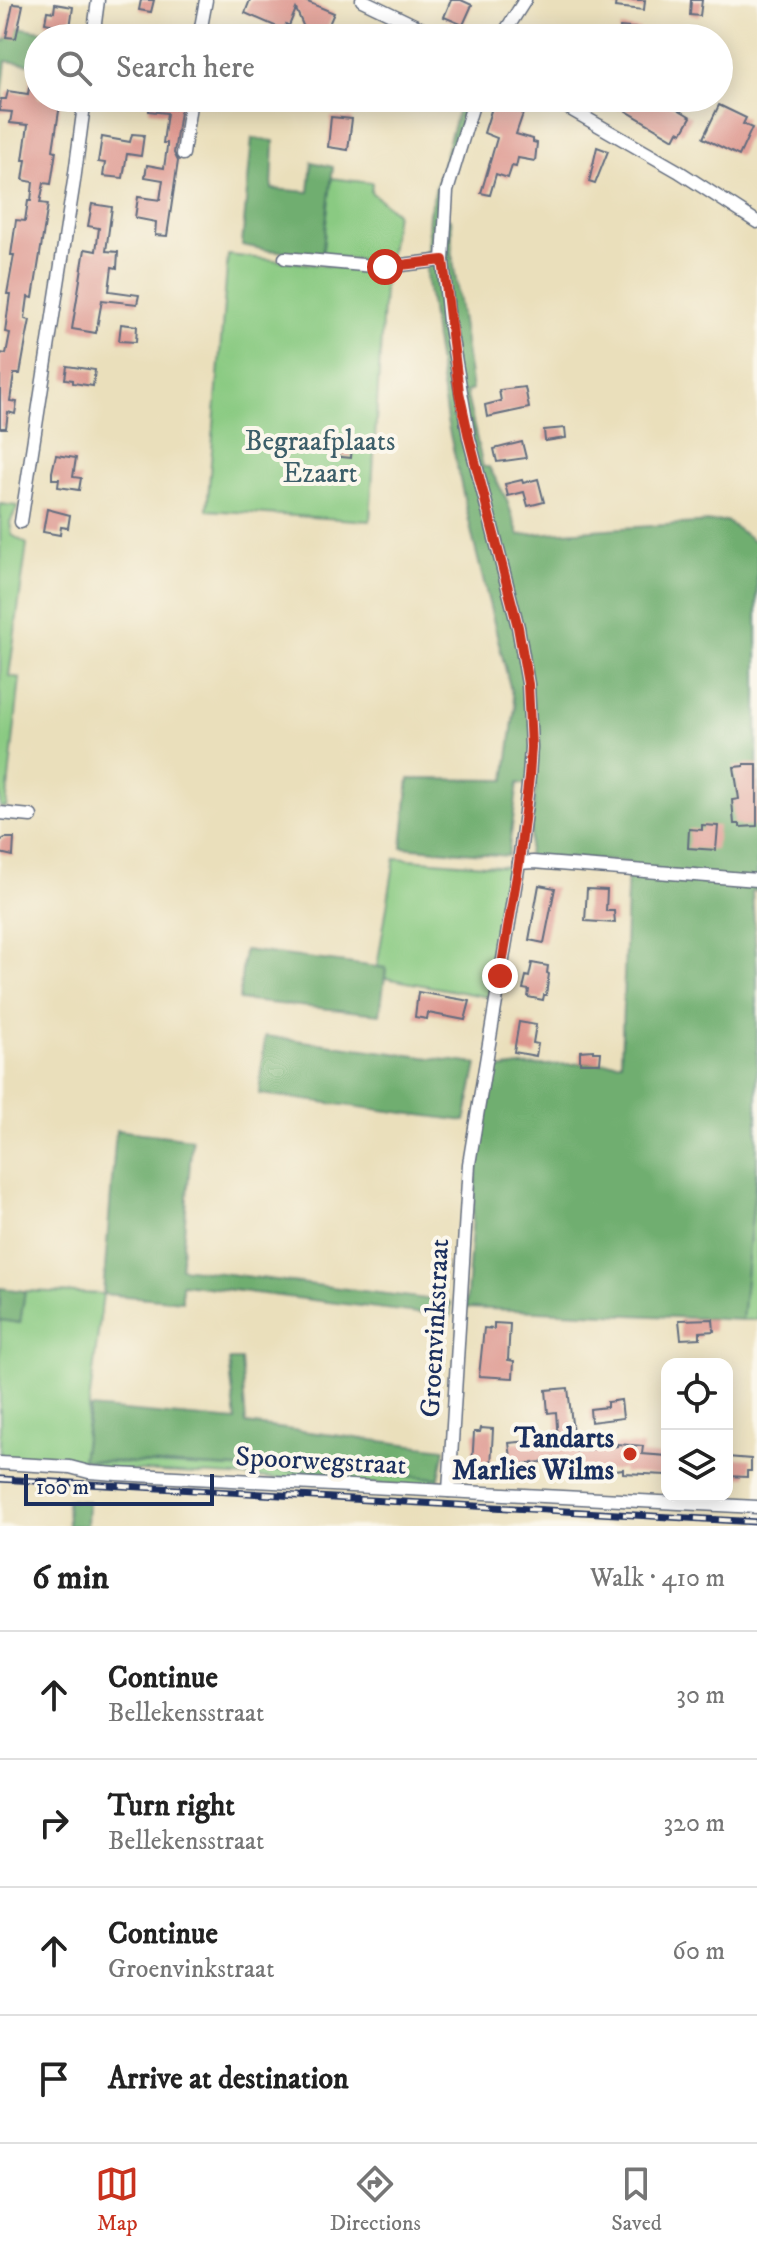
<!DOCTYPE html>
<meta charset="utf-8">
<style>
body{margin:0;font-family:"IM FELL DW Pica",serif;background:#f2f2f2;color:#222}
.controls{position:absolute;right:24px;bottom:24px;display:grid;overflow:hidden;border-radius:16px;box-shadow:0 4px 20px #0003}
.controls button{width:72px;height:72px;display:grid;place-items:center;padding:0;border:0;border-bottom:2px solid #e0e0e0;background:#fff;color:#222;font:40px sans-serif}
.scale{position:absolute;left:24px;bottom:20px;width:190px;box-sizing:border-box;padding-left:8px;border:4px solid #1b2f5e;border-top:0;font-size:22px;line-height:28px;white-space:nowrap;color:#1b2f5e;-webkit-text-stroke:6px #fbf7ec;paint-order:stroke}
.stop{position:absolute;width:24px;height:24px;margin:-18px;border:6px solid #c8321e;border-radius:50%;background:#fff}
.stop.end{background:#c8321e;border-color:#fff;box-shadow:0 2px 8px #0008}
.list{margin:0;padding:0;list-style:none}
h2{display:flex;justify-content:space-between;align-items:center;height:104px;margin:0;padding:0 32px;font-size:34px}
h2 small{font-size:26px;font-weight:400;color:#767676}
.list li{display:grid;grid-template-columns:52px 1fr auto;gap:24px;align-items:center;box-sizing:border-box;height:128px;padding:0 32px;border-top:2px solid #e0e0e0}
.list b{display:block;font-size:30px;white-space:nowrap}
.list p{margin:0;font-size:26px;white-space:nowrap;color:#767676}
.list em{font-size:26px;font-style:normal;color:#767676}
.icon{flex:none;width:44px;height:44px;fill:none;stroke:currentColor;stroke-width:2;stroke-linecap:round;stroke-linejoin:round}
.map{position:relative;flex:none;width:757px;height:1526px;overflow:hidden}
.search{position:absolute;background:#fff;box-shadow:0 4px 20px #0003;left:24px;right:24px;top:24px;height:88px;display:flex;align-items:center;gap:20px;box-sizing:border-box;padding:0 28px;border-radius:44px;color:#767676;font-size:30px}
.sheet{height:616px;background:#fff}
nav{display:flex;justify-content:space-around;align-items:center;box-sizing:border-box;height:112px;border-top:2px solid #e0e0e0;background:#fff;font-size:22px;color:#767676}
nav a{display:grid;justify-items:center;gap:4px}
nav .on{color:#c8321e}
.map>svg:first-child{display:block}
</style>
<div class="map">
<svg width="757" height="1526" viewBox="0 0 757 1526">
<rect width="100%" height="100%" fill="#fbf7ec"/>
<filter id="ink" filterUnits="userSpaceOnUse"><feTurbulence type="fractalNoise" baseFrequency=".0125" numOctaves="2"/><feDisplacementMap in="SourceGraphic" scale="16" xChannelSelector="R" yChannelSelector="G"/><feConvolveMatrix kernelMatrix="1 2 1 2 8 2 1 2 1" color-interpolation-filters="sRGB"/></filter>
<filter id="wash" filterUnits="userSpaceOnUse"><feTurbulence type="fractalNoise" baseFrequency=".006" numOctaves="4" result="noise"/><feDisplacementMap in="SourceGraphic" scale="32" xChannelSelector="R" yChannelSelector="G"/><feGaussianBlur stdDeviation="1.8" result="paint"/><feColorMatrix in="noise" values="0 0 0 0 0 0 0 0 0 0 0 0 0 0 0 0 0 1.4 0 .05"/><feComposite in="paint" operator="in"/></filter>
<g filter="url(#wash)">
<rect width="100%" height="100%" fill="#eadfbb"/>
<!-- green -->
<g fill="#8aca82" stroke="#527c70" stroke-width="2">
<path d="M331 178 372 183 371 192 396 213 388 264 322 255Z"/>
<path d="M228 255 385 272 370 521 207 510Z"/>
<path d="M0 504 18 506 10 522 12 535 27 544 9 676 20 678 6 808 0 807Z"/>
<path d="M395 858 510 867 488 997 385 978 386 968 377 967Z"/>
<path d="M757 1164V1320H742Z"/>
<path d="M25 1291 103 1294 82 1460 0 1457V1320L20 1323Z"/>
<path d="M87 1461 439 1478V1483L430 1487 87 1468Z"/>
</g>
<!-- forest -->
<g fill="#6fae70" stroke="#456e67" stroke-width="2">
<path d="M10 26 86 38H38V65L6 61 0 112V40L6 41Z"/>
<path d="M461 98H469L441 196 439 217 451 219 453 260 472 390 466 392 483 467H489L506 498 519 535 726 521 757 543V891H752L757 970V1164L742 1320 466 1308 475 1188 489 1070 521 1066 621 1062 628 862 528 856 536 787 518 783 508 856 402 847 409 779 505 780 515 707 473 539 447 421 426 275 429 213Z"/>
<path d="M252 138 274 141 272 189 309 192 312 162 333 167 322 255 266 250 242 245Z"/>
<path d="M244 950 386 968 380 1014 239 1000Z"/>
<path d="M265 1036 477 1064 465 1121 259 1094Z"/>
<path d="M116 1130 192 1139 181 1268 451 1302 450 1317 182 1284V1301L103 1294Z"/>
<path d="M0 1288 25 1291 20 1323 0 1320Z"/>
<path d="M229 1360H241L246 1424 445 1449 439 1478 82 1460 90 1408 236 1421Z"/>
<path d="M67 1500 88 1502 87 1526H68Z"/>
</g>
<g id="blocks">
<!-- building -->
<g fill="#dd948c">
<path d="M141 0H154L151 12 139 10Z"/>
<path d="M250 0H303L334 13 323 38 305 30 296 9 289 26 286 24 284 30 245 13Z"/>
<path d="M451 0H461L472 5 463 25 444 17Z"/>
<path d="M616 0H645L644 10 615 7Z"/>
<path d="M691 0H702L700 16 690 15Z"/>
<path d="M13 4 23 5 16 38 6 37Z"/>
<path d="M55 4 73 7 70 28 45 23 47 11 54 12Z"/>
<path d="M358 25 387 38H352Z"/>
<path d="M620 27 640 29 639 38H619Z"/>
<path d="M32 70 38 71V98H61L53 150 56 151 51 184 44 183 40 203 48 204 33 298 28 297 25 319 30 320 27 335 20 374H14L10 401 17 402 15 414 8 412 6 428H0V353L6 354 10 333 5 332 10 294H7L14 255H11L16 220 25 221 28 201H31L33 182 23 180 26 160H23L28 125 10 123 12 112 0 111V107L1 99H6L8 91 28 94Z"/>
<path d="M150 98H182L174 153 178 161 167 236 155 235 156 222 135 218 138 197 160 200 163 180 145 177 147 165 164 168 167 147V143H163L167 113 149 111Z"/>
<path d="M495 98H515L527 102 516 134 533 139V142L537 143 535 161 518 158 516 167 512 166 508 178 496 174 490 195 481 193 497 138 484 133Z"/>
<path d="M598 98H659L691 117 682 133 678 131 674 139 621 108 620 110Z"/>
<path d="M719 105 746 118 743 124 752 128 739 156 703 138Z"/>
<path d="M331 117 352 119 348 150 328 147Z"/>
<path d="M132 134 144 135 141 156 127 154 123 178 103 176 105 163 98 162 102 137 130 142Z"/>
<path d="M597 147 608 151 595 184 589 182Z"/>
<path d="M92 204 112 207 106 251 118 252 117 268 112 267 109 291 139 295 137 304 102 300 96 333 72 329 85 249 96 251 99 228 88 226Z"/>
<path d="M121 324 137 326 136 342 119 341Z"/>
<path d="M67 366 95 370 93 386 73 383V380L65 379Z"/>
<path d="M525 387 529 408 487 417 485 405 501 401 499 390Z"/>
<path d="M565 428 566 438 545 441 544 430Z"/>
<path d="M522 442 526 458 497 462 494 449Z"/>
<path d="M333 445 352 446 351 458 332 456Z"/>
<path d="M56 455 76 458 73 477 81 478 79 490 58 487 59 479H52V472Z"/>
<path d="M538 479 544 502 528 506 524 492 508 496 505 484 522 480 523 483Z"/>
<path d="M47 509 70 515 68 528 61 527 60 535 43 532Z"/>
<path d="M744 764H757V826L740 827V824H734L732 800 739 799 734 767 744 766Z"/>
<path d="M702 825 718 826 716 850 688 848 689 829 702 830Z"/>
<path d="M5 838H14L13 856 0 853V841Z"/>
<path d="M539 885 555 888 544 943 529 940Z"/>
<path d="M587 889 607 890 606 911H614L615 923 585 921Z"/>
<path d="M532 963 548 966 547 973 549 974 546 995H544L543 1000 528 997 529 990 523 989 526 976 529 977Z"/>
<path d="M418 992 470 1001 465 1020 428 1013 427 1019 415 1017Z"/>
<path d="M519 1022 536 1025 533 1043 538 1044 536 1056 514 1052Z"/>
<path d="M593 1050V1052H601L600 1063H580V1051Z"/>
<path d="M713 1319 714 1331 700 1332V1338L681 1339 679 1320Z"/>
<path d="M494 1323 510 1324 508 1360 514 1361 513 1378 479 1376 484 1328 494 1329Z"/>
<path d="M568 1388 575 1451 617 1446V1444L643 1446 642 1454 667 1456V1475L623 1473V1469L574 1476 572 1459 512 1465 509 1443 530 1441 531 1444 558 1441 556 1412 548 1413 546 1390Z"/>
<path d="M621 1400 623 1418 591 1422 590 1409 607 1407V1402Z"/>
<path d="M481 1428 493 1429 491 1467 472 1466 474 1432H480Z"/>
<path d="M727 1457 751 1459V1471H747V1477L727 1476Z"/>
</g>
</g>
</g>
<g filter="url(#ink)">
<use href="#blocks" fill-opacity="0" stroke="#636d7f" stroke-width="2"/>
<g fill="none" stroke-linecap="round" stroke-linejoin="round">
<defs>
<g id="minor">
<path d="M362 0 441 38"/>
<path d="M93 38 98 0"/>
<path d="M199 38 206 0"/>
<path d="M501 38 525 0"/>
<path d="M551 98 678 171 757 222"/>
<path d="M183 154 191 98"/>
<path d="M285 258 385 267 443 260"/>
<path d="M21 522 74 181 85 98"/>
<path d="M0 813 31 816"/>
<path d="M519 863 533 862 757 880"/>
<path d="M0 1463 70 1467 89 1472 117 1474 757 1507"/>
<path d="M449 1491 469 1164 519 863 529 777 531 747 528 684 518 627 469 438 449 322 443 260 447 191 475 98"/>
</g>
</defs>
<!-- minor casing -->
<use href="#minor" stroke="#636d7f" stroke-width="15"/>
<!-- minor -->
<use href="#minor" stroke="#fff" stroke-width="12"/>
<defs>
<path id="rail" d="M0 1479 757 1522"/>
</defs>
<!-- rail casing -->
<use href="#rail" stroke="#1b2f5e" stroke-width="7"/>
<!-- rail -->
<use href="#rail" stroke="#fbf7ec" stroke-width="4" stroke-dasharray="12" stroke-linecap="butt"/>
</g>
</g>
<g fill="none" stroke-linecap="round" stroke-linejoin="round" filter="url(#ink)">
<!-- route -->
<path stroke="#c8321e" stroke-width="10" d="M385 267 443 260 459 392 469 438 518 627 528 684 531 747 529 777 519 863 500 976"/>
</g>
<!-- markers -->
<circle fill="#c8321e" stroke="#fbf7ec" stroke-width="3" cx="630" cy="1454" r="8"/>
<g text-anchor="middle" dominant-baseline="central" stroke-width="8" stroke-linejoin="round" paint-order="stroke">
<!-- park labels -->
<g font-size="28" fill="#3c5e69" stroke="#fbf7ec">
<text x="320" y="441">Begraafplaats<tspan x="320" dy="32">Ezaart</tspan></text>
</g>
<!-- street labels -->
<g font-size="28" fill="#1b2f5e" stroke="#fbf7ec">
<text transform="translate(435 1328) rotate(-87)">Groenvinkstraat</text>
<text transform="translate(321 1461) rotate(3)">Spoorwegstraat</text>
</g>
<!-- poi labels -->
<g font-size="28" font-weight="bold" fill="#1b2f5e" stroke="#fbf7ec" text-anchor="end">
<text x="614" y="1438">Tandarts<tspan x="614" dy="32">Marlies Wilms</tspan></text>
</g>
</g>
</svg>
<div class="controls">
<button><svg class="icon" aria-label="locate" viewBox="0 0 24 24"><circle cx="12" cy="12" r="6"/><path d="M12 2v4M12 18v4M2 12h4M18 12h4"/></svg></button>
<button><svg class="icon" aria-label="layers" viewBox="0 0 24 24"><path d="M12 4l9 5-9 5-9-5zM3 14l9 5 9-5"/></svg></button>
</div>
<div class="scale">100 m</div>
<div class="stop" style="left:385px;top:267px"></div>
<div class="stop end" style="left:500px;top:976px"></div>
<div class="search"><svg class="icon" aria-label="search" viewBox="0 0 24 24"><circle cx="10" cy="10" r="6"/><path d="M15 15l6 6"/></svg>Search here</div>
</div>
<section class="sheet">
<h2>6 min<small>Walk · 410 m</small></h2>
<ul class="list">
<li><svg class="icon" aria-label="ahead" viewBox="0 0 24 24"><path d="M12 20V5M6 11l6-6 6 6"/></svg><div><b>Continue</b><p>Bellekensstraat</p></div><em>30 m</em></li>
<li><svg class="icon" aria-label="right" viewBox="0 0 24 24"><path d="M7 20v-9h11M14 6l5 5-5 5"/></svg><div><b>Turn right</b><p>Bellekensstraat</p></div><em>320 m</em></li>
<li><svg class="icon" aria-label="ahead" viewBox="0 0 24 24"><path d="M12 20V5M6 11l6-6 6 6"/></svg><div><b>Continue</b><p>Groenvinkstraat</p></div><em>60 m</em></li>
<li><svg class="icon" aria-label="arrive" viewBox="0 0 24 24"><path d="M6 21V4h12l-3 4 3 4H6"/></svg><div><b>Arrive at destination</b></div></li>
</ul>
</section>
<nav>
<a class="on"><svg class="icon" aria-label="map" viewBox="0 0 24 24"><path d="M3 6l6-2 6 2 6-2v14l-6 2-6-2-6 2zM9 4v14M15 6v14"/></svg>Map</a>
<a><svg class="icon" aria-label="directions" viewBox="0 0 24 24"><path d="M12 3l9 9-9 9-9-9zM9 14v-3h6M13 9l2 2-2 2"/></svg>Directions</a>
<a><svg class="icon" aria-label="saved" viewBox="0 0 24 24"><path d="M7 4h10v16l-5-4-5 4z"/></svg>Saved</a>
</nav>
